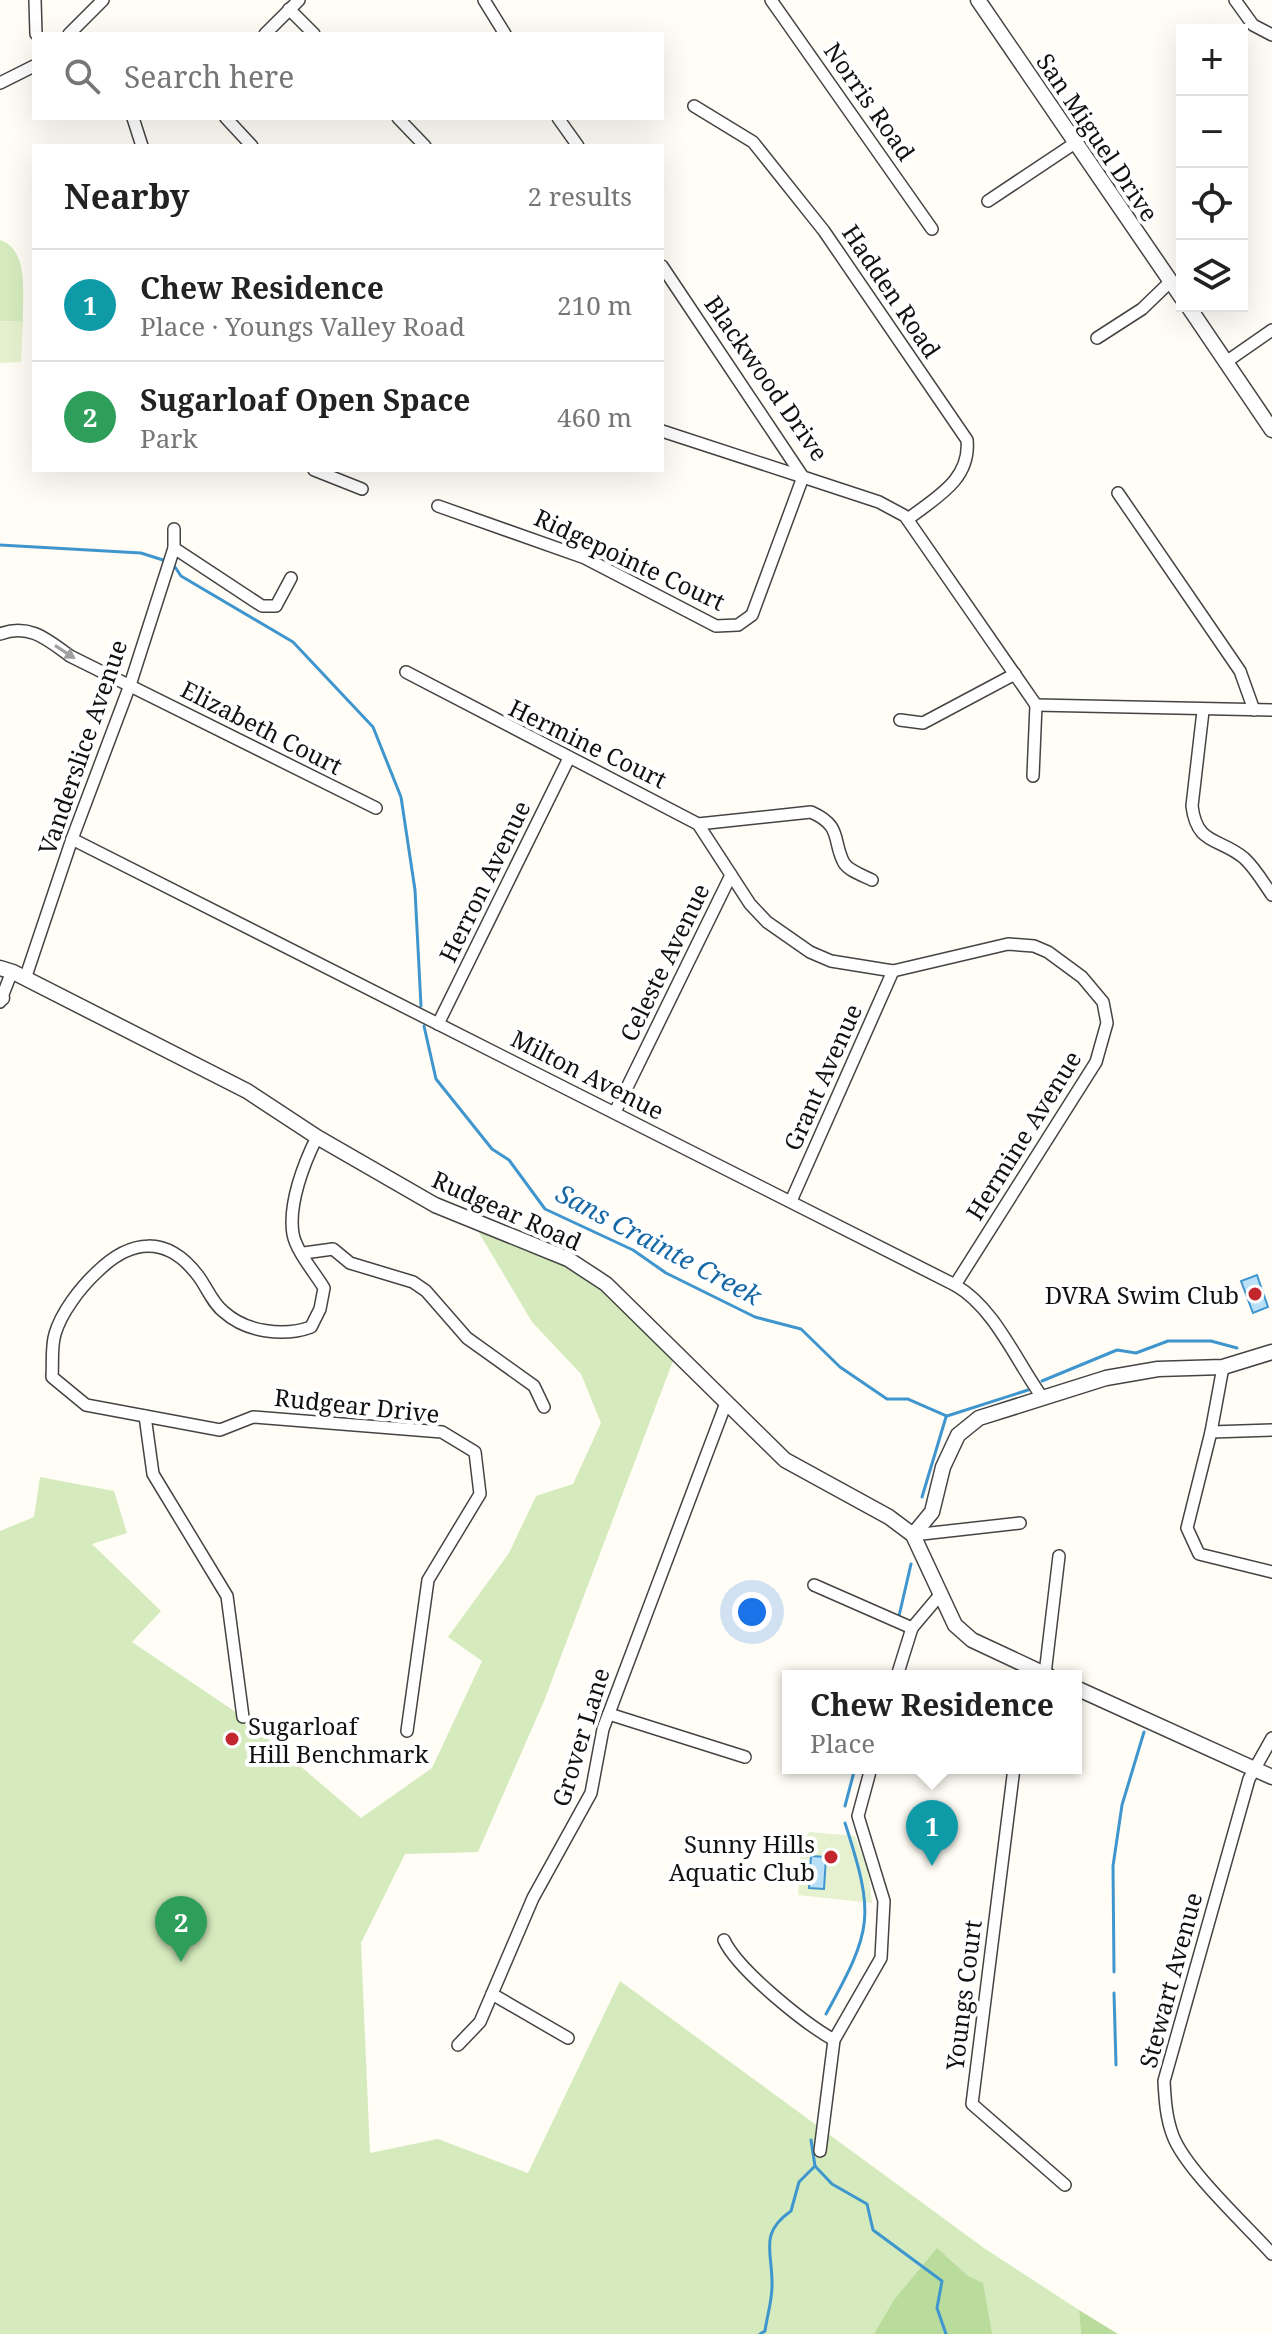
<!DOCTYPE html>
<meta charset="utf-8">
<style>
body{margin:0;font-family:"Noto Serif",serif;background:#f6f6f6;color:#222}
.controls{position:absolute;right:24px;top:24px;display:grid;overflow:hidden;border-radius:0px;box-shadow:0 8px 32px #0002}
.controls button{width:72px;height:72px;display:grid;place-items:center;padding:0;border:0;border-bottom:2px solid #e0e0e0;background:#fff;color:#222;font:40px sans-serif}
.you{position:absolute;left:752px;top:1612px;width:28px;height:28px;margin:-20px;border:6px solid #fff;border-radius:50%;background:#1a73e8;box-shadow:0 0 0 12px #1a73e833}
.badge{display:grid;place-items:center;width:52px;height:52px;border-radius:50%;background:#111827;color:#fff;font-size:26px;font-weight:700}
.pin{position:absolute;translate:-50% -66px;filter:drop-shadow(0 2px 4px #0008)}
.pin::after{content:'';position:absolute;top:42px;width:28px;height:24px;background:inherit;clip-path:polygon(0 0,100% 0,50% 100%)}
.popup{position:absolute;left:782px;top:1670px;width:300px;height:104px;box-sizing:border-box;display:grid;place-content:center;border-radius:0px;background:#fff;filter:drop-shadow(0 2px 6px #0005);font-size:26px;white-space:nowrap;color:#767676}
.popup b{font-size:30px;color:#222}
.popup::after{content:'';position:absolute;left:50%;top:100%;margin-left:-16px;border:16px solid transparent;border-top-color:#fff}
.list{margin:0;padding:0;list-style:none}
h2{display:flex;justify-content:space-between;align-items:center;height:104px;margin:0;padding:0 32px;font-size:34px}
h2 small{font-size:26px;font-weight:400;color:#767676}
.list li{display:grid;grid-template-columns:52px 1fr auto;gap:24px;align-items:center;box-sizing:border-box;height:112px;padding:0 32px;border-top:2px solid #e0e0e0}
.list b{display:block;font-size:30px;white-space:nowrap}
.list p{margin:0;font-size:26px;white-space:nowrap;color:#767676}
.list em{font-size:26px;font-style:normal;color:#767676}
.icon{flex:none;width:44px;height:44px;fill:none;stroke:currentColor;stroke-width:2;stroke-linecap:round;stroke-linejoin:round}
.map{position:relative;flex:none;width:1272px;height:2334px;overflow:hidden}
.search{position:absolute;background:#fff;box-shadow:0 8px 32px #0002;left:32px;top:32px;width:632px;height:88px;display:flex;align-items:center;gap:20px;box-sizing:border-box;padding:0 28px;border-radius:0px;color:#767676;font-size:30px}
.panel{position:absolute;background:#fff;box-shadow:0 8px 32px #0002;left:32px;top:144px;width:632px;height:328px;border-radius:0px}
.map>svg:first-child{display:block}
</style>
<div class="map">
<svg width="1272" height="2334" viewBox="0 0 1272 2334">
<rect width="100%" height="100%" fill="#fffdf5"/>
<!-- green -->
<g fill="#d5ebbd">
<path d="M0 240C30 250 22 296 23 322L0 321Z"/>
<path d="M472 1221 568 1259 676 1353 544 1701 478 1852 405 1854 361 1943 370 2153 438 2139 528 2173 620 1981 984 2248 1079 2310 1081 2334H0V1531L34 1517 40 1477 114 1491 127 1533 92 1544 161 1611 132 1642 243 1717 361 1818 432 1768 482 1661 448 1637 509 1553 536 1496 573 1484 601 1423 581 1374 532 1322Z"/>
</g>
<!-- forest -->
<g fill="#b9dc9c">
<path d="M937 2248 968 2276 983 2283 992 2334H874L894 2300Z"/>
<path d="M1079 2310 1118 2334H1081Z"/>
</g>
<!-- pitch -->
<g fill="#e6f2cf">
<path d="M0 321 23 322 21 362 0 363Z"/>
<path d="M809 1832 855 1836 868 1870 872 1903 798 1895 801 1843Z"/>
</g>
<!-- water -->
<g fill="#b9e0f7" stroke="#3f96cf" stroke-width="2">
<path d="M1257 1275 1268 1307 1253 1313 1241 1281Z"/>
<path d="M811 1856 826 1857 824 1889 809 1888Z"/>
</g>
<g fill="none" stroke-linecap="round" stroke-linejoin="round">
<!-- stream -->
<g stroke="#3f96cf" stroke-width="3">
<path d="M0 545 141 553 163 560"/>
<path d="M175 567 181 576 293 642 373 727 401 797 415 890 421 1006"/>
<path d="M424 1026 436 1079 492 1149 509 1160 545 1209 633 1250 666 1273 755 1317 801 1329 840 1367 887 1399H908L947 1416 1028 1390"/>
<path d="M1042 1381 1117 1350 1136 1353 1168 1341H1211L1237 1348"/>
<path d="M922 1497 946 1417"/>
<path d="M899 1616 911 1564"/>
<path d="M845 1806 855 1768"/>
<path d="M1114 1972 1113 1866 1122 1805 1144 1732"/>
<path d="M1114 1993 1116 2065"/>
<path d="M826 2014C873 1929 875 1916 845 1823"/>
<path d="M815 2166 832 2184 867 2204 873 2230 942 2281 937 2308 946 2334"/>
<path d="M760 2334 765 2331C767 2316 772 2301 772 2286 773 2252 758 2234 791 2211L799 2182 815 2166 811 2140"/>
</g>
<defs>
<g id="minor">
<path d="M35 0 36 34"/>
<path d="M484 0 505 34"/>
<path d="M771 0 932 229"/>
<path d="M1235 0 1253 25 1272 35"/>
<path d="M289 9 314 34"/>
<path d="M69 34 103 0"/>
<path d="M265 34 299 0"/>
<path d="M0 83 34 66"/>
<path d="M694 106 753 142 824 231 967 440C971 480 935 498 908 519"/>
<path d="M133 118 142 146"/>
<path d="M226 118 252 146"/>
<path d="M398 118 425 146"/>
<path d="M558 118 578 146"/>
<path d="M988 201 1075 143"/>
<path d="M662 266 803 477 879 502 905 516 1036 705"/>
<path d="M1097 338 1142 309 1171 281"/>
<path d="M1226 362 1272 330"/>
<path d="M314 470 362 489"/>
<path d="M1118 493 1240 671 1254 710"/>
<path d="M438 506 585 558 716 626 738 625 752 615 803 477 662 431"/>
<path d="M174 548 262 606H276L291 578"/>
<path d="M0 634C29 623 47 639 70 656L376 808"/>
<path d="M406 672 698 824 750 904 767 922 810 952 831 961 893 971 1008 944 1034 946 1048 952 1082 977 1103 1002 1107 1023 1096 1062 955 1285"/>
<path d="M1036 705 1272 710"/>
<path d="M1203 711 1192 806C1197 846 1219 837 1244 858 1255 868 1263 882 1272 895"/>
<path d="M900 720 923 723 1015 674"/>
<path d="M1033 776 1036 705"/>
<path d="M698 824 811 812C843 826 832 841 844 863 849 871 864 876 872 880"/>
<path d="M72 839 955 1285C995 1308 1016 1361 1042 1397"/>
<path d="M25 979 72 839 130 685 174 548V529"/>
<path d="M0 1002 9 979"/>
<path d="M438 1024 569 758"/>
<path d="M615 1112 731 875"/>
<path d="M317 1137C304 1163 288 1204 293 1234 296 1251 315 1273 324 1288L320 1309 311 1327C284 1337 246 1332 224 1312 213 1304 207 1288 199 1277 167 1234 130 1239 96 1273 80 1288 61 1313 55 1334 51 1347 53 1364 52 1377L86 1405 220 1430 253 1417 442 1432 475 1452 480 1494 428 1580 407 1731"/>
<path d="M791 1201 893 971"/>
<path d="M304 1253 333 1249 350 1263 413 1282 426 1291 467 1338 534 1386 544 1407"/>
<path d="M1223 1367 1211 1432 1187 1528 1199 1554 1272 1572"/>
<path d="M145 1416 153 1474 227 1596 243 1717"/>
<path d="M1211 1432 1272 1430"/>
<path d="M913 1535 1020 1523"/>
<path d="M814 1585 912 1628"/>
<path d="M1045 1674 1059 1556"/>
<path d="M897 1676 912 1628 939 1596"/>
<path d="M609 1714 745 1757"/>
<path d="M1272 1738 1249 1779 1164 2081C1165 2099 1166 2118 1173 2136 1186 2170 1246 2225 1272 2254"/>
<path d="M1014 1768 972 2104 1065 2185"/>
<path d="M724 1940C738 1970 804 2023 834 2040"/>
<path d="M492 1994 568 2038"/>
<path d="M458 2045 480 2022 533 1898 591 1793 603 1729 726 1403"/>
<path d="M820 2151 834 2040 881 1958 884 1901 858 1816 871 1768"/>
</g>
<g id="tertiary">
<path d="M978 0 1182 298"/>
<path d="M1188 306 1272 430"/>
<path d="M0 968 13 972 247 1091 317 1137 435 1205 568 1259 606 1284 785 1460 889 1517 913 1535 955 1625 972 1640 1049 1676"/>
<path d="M0 996 2 998"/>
<path d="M913 1535 932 1512 943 1467 958 1435 979 1418 1106 1378 1158 1369 1223 1367 1272 1352"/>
<path d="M1076 1688 1272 1777"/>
</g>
</defs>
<!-- minor casing -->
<use href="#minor" stroke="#444" stroke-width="14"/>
<!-- tertiary casing -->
<use href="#tertiary" stroke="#444" stroke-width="17"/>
<!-- minor -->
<use href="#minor" stroke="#fff" stroke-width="11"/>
<!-- tertiary -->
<use href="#tertiary" stroke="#fff" stroke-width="14"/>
</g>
<!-- one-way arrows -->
<defs><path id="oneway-solid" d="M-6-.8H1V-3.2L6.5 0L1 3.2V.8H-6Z" transform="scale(2)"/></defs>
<use fill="#a0a0a0" href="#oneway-solid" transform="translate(65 652) rotate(33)"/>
<!-- markers -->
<g fill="#c4262e" stroke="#fff" stroke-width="3">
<circle cx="1255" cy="1294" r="8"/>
<circle cx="232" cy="1739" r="8"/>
<circle cx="831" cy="1857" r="8"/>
</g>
<g text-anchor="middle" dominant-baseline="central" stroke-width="8" stroke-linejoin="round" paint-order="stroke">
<!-- street labels -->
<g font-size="24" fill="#111" stroke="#fff">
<text transform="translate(870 101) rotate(55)">Norris Road</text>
<text transform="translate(1098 137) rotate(56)">San Miguel Drive</text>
<text transform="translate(892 291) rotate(56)">Hadden Road</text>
<text transform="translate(767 378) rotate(55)">Blackwood Drive</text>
<text transform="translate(630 559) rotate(25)">Ridgepointe Court</text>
<text transform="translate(262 727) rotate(27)">Elizabeth Court</text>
<text transform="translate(588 743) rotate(26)">Hermine Court</text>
<text transform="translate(82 747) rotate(-71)">Vanderslice Avenue</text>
<text transform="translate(484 881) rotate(-64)">Herron Avenue</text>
<text transform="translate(664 962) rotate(-64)">Celeste Avenue</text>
<text transform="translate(588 1074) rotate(27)">Milton Avenue</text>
<text transform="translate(822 1077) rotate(-66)">Grant Avenue</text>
<text transform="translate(1023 1135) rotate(-58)">Hermine Avenue</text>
<text transform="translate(507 1210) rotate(24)">Rudgear Road</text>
<text transform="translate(357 1405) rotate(6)">Rudgear Drive</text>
<text transform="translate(580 1737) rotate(-73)">Grover Lane</text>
<text transform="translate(1170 1980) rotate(-75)">Stewart Avenue</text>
<text transform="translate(963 1995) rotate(-83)">Youngs Court</text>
</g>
<!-- poi labels -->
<g font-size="24" fill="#111" stroke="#fff" text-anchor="end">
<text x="1239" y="1294">DVRA Swim Club</text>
<text x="248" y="1725" text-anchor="start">Sugarloaf<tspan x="248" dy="28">Hill Benchmark</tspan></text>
<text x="815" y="1843">Sunny Hills<tspan x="815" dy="28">Aquatic Club</tspan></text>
</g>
<!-- water labels -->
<g font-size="26" font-style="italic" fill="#1768a6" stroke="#fff">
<text transform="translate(659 1244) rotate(28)">Sans Crainte Creek</text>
</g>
</g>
</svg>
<div class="controls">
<button>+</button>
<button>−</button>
<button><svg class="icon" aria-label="locate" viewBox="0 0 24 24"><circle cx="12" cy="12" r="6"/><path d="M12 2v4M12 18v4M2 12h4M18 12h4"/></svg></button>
<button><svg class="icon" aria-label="layers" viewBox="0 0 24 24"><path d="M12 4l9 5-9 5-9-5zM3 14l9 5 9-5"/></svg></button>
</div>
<div class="you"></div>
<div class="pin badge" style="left:932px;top:1866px;background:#0f9aa8">1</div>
<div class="popup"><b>Chew Residence</b>Place</div>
<div class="pin badge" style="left:181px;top:1962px;background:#2e9e5b">2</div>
<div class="search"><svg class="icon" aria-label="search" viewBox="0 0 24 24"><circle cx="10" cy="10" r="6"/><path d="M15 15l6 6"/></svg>Search here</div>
<section class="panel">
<h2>Nearby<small>2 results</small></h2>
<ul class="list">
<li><span class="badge" style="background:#0f9aa8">1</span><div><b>Chew Residence</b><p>Place · Youngs Valley Road</p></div><em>210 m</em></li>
<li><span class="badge" style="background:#2e9e5b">2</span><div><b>Sugarloaf Open Space</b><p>Park</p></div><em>460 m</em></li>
</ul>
</section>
</div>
